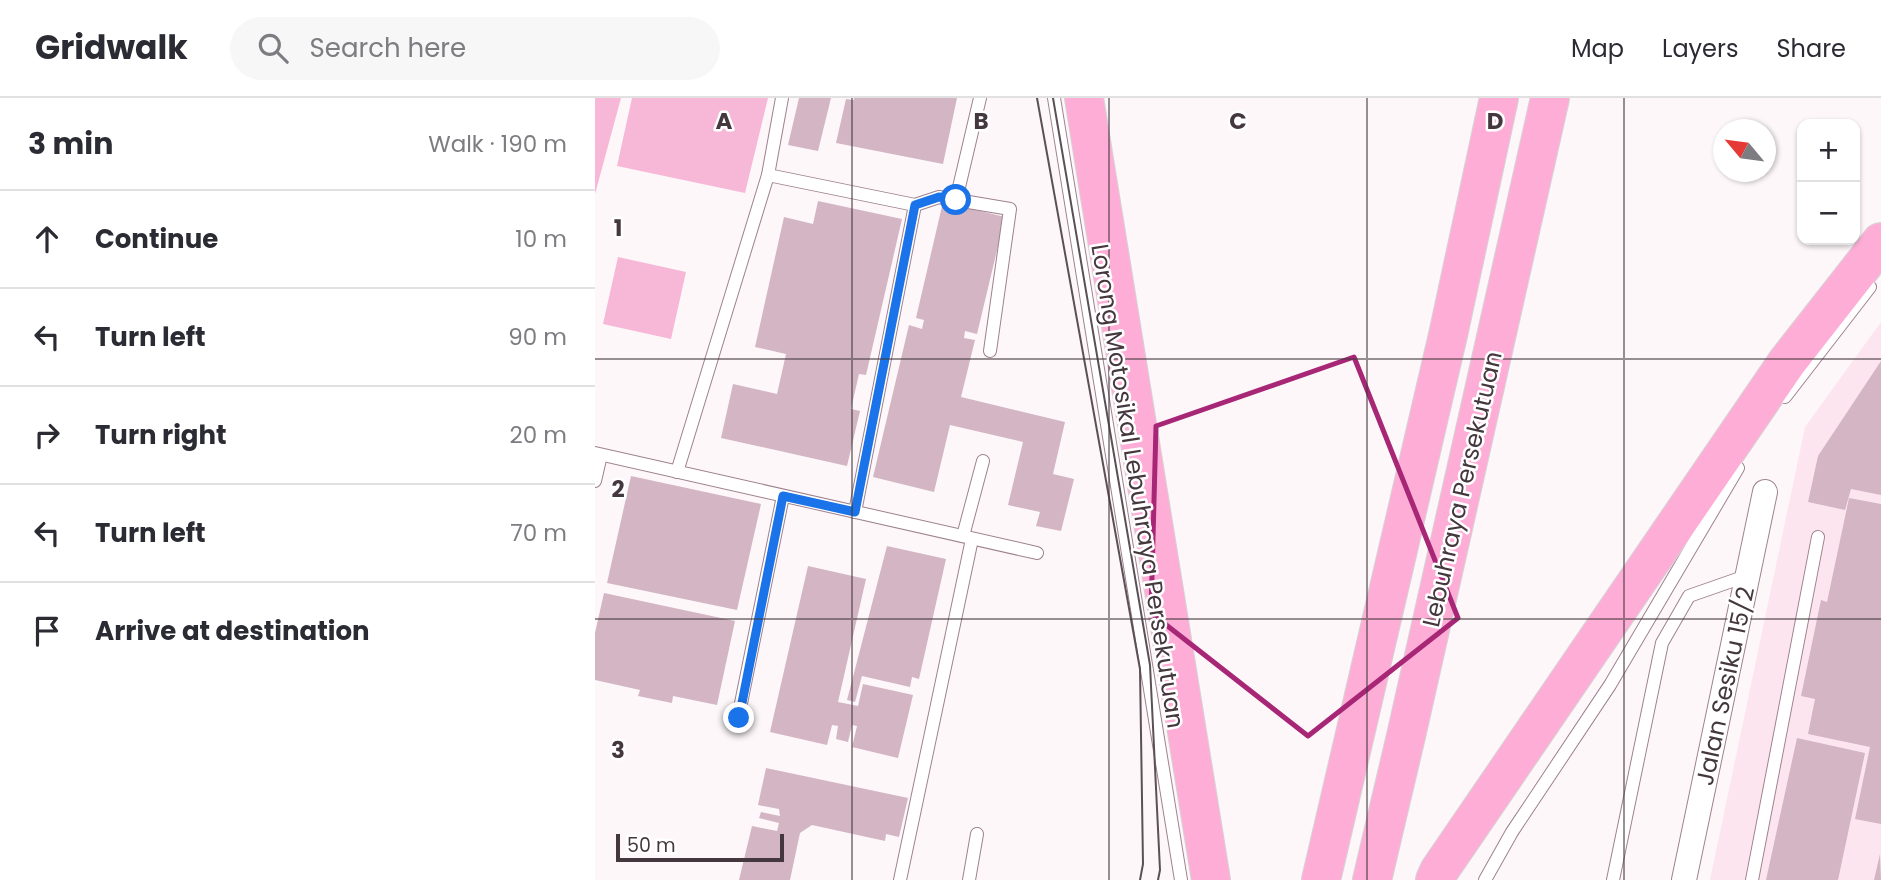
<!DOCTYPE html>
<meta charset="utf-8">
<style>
body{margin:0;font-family:Poppins,sans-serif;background:#f7f7f7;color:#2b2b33}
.controls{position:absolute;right:21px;top:21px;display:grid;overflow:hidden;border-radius:14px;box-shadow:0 2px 5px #0004}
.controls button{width:63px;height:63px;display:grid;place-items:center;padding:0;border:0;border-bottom:2px solid #e1e1e2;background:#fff;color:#2b2b33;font:35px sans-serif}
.compass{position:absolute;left:1118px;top:21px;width:63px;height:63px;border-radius:50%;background:#fff;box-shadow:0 2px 5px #0004;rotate:299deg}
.scale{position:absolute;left:21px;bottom:18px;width:168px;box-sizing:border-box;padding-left:7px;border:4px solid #44383e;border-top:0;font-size:19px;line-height:24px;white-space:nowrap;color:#44383e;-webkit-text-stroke:5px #fff;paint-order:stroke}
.stop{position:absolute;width:21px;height:21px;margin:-16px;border:5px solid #1a73e8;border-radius:50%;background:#fff}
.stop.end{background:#1a73e8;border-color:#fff;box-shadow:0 2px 7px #0008}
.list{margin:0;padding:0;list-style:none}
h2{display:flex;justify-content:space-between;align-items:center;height:91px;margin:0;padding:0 28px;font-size:30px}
h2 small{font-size:23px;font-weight:400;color:#7c7c81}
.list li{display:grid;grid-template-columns:46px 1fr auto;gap:21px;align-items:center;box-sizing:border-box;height:98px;padding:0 28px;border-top:2px solid #e1e1e2}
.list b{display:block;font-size:26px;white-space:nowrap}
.list em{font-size:23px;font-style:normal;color:#7c7c81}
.icon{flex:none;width:38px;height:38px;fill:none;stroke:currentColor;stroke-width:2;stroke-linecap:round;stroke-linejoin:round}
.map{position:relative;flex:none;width:1286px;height:782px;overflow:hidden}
header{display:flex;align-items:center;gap:42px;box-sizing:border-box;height:98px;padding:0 35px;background:#fff;border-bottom:2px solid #e1e1e2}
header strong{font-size:33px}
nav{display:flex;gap:38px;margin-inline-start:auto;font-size:24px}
.search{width:490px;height:63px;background:#f7f7f7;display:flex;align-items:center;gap:18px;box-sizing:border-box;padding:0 24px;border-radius:38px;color:#7c7c81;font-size:26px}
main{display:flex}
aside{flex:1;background:#fff}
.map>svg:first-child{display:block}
</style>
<header>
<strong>Gridwalk</strong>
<div class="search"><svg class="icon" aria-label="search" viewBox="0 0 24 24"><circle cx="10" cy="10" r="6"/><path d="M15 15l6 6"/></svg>Search here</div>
<nav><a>Map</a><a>Layers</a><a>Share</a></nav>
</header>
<main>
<aside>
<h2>3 min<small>Walk · 190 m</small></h2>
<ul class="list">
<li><svg class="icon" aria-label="ahead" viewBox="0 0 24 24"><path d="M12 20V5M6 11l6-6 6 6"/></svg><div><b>Continue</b></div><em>10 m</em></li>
<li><svg class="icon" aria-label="left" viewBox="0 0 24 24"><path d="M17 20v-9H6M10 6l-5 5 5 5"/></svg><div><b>Turn left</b></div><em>90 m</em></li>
<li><svg class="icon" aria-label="right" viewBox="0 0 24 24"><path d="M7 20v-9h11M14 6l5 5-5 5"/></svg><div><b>Turn right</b></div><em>20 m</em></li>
<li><svg class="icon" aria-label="left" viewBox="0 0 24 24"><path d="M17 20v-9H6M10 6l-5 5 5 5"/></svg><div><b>Turn left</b></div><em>70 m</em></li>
<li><svg class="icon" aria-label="arrive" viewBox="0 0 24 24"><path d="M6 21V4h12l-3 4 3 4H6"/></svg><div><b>Arrive at destination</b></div></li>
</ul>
</aside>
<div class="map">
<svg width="1286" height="782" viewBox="0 0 1286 782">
<rect width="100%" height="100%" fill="#fdf7f9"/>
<!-- built -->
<path fill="#fde5f0" d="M1286 224V782H1115L1210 329Z"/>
<!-- green -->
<g fill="#f6b8d6">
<path d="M0 0H26L0 96Z"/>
<path d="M37 0H173L150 95 22 68Z"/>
<path d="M23 159 91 174 76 241 8 226Z"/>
</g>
<!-- building -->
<g fill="#d3b5c3">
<path d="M204 0H236L223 53 193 47Z"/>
<path d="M259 0H362L348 66 241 45 251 1 259 2Z"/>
<path d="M223 103 307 121 271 277 264 276 256 311 265 313 252 368 126 340 138 286 182 296 191 256 160 249 189 119 218 126Z"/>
<path d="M348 104 410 119 382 236 370 233 369 240 380 242 366 299 470 324 458 376 479 381 466 433 441 428 445 414 413 407 428 344 355 327 339 394 278 379 314 227 327 231 329 222 321 220Z"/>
<path d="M1286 263V397L1256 391 1250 412 1213 404 1223 358Z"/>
<path d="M36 378 166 406 142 512 12 485Z"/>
<path d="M1254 400 1286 406V726L1260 721 1275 649 1213 636 1220 601 1206 598 1226 502 1232 504Z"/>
<path d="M292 448 351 461 324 581 317 579 315 589 267 578 260 604 252 602Z"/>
<path d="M213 468 271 481 243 604 263 608 268 586 318 597 303 660 257 649 262 628 257 627 253 644 241 641 243 628 237 627 232 647 175 634Z"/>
<path d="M9 495 140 523 122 607 78 598 77 605 43 598 45 592 0 582V535Z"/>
<path d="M1202 640 1270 655 1243 782H1171Z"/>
<path d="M171 670 313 700 304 739 291 736 290 743 217 727 205 735 195 782H144L157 728 182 733 184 725 164 720 166 714 185 718 184 711 163 707Z"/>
<path d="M1285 756 1286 782H1279Z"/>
</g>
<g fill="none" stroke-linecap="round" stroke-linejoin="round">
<defs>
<g id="lane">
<path d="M459 0 586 782"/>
<path d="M173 77 187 0"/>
<path d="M361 102 385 0"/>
<path d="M1190 299 1275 189"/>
<path d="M0 355 442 455"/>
<path d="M82 374 173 77 320 107 344 99 415 111 395 253"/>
<path d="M0 383 6 357"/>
<path d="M260 414 320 107"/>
<path d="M368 438 388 363"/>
<path d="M143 620 188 398"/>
<path d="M305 782 377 441"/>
<path d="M374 782 382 736"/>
<path d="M890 782 917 734 1015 587 1143 370"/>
<path d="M1018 782 1067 545 1094 498 1154 477"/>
<path d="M1157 782 1223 439"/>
</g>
<path id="street" d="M1089 782 1170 394"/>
<g id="highway">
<path d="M489 0 616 782"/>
<path d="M726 782 853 237 904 0"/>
<path d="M777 782 811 638 955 0"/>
<path d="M840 782 844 773 1192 264 1286 144"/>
</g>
</defs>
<!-- lane casing -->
<use href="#lane" stroke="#9e828f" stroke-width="14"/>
<!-- street casing -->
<use href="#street" stroke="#9e828f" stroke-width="26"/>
<!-- highway casing -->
<use href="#highway" stroke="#d6d3d5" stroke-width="40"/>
<!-- lane -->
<use href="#lane" stroke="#fff" stroke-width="12"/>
<!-- street -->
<use href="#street" stroke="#fff" stroke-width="24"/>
<!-- highway -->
<use href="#highway" stroke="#feaed6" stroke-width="38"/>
<!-- tram -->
<g stroke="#5b5056" stroke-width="2">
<path d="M442 0 545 571 548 766 545 782"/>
<path d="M458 0 555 567 565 772 563 782"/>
</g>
</g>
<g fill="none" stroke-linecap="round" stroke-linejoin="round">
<!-- route -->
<path stroke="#1a73e8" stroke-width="9" d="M144 620 188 398 260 414 320 107 344 99 361 102"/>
</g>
<!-- marked area -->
<path fill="none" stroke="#a72776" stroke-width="5" stroke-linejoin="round" d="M759 259 863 520 713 638 556 515 561 328Z"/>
<!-- grid -->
<path fill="none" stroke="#44383e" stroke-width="2" stroke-opacity="0.55" d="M257 0V782M514 0V782M772 0V782M1029 0V782M0 261H1286M0 521H1286"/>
<g text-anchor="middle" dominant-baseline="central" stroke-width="5" stroke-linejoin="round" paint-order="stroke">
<!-- street labels -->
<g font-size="24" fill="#44383e" stroke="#fff">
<text transform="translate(543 388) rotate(81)">Lorong Motosikal Lebuhraya Persekutuan</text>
<text transform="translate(867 391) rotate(-77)">Lebuhraya Persekutuan</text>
<text transform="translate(1130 588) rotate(-78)">Jalan Sesiku 15/2</text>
</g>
</g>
<g font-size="23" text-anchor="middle" font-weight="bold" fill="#44383e" stroke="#fff" stroke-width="5" stroke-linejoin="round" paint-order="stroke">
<text x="129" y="31">A</text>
<text x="386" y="31">B</text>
<text x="643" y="31">C</text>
<text x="900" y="31">D</text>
<text x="23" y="138">1</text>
<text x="23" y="399">2</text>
<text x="23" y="660">3</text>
</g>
</svg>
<div class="controls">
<button>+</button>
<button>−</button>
</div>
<svg class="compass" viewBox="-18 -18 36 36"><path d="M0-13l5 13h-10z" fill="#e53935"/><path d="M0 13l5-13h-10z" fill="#7c7c81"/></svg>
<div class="scale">50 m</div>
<div class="stop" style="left:361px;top:102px"></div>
<div class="stop end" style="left:144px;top:620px"></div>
</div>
</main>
